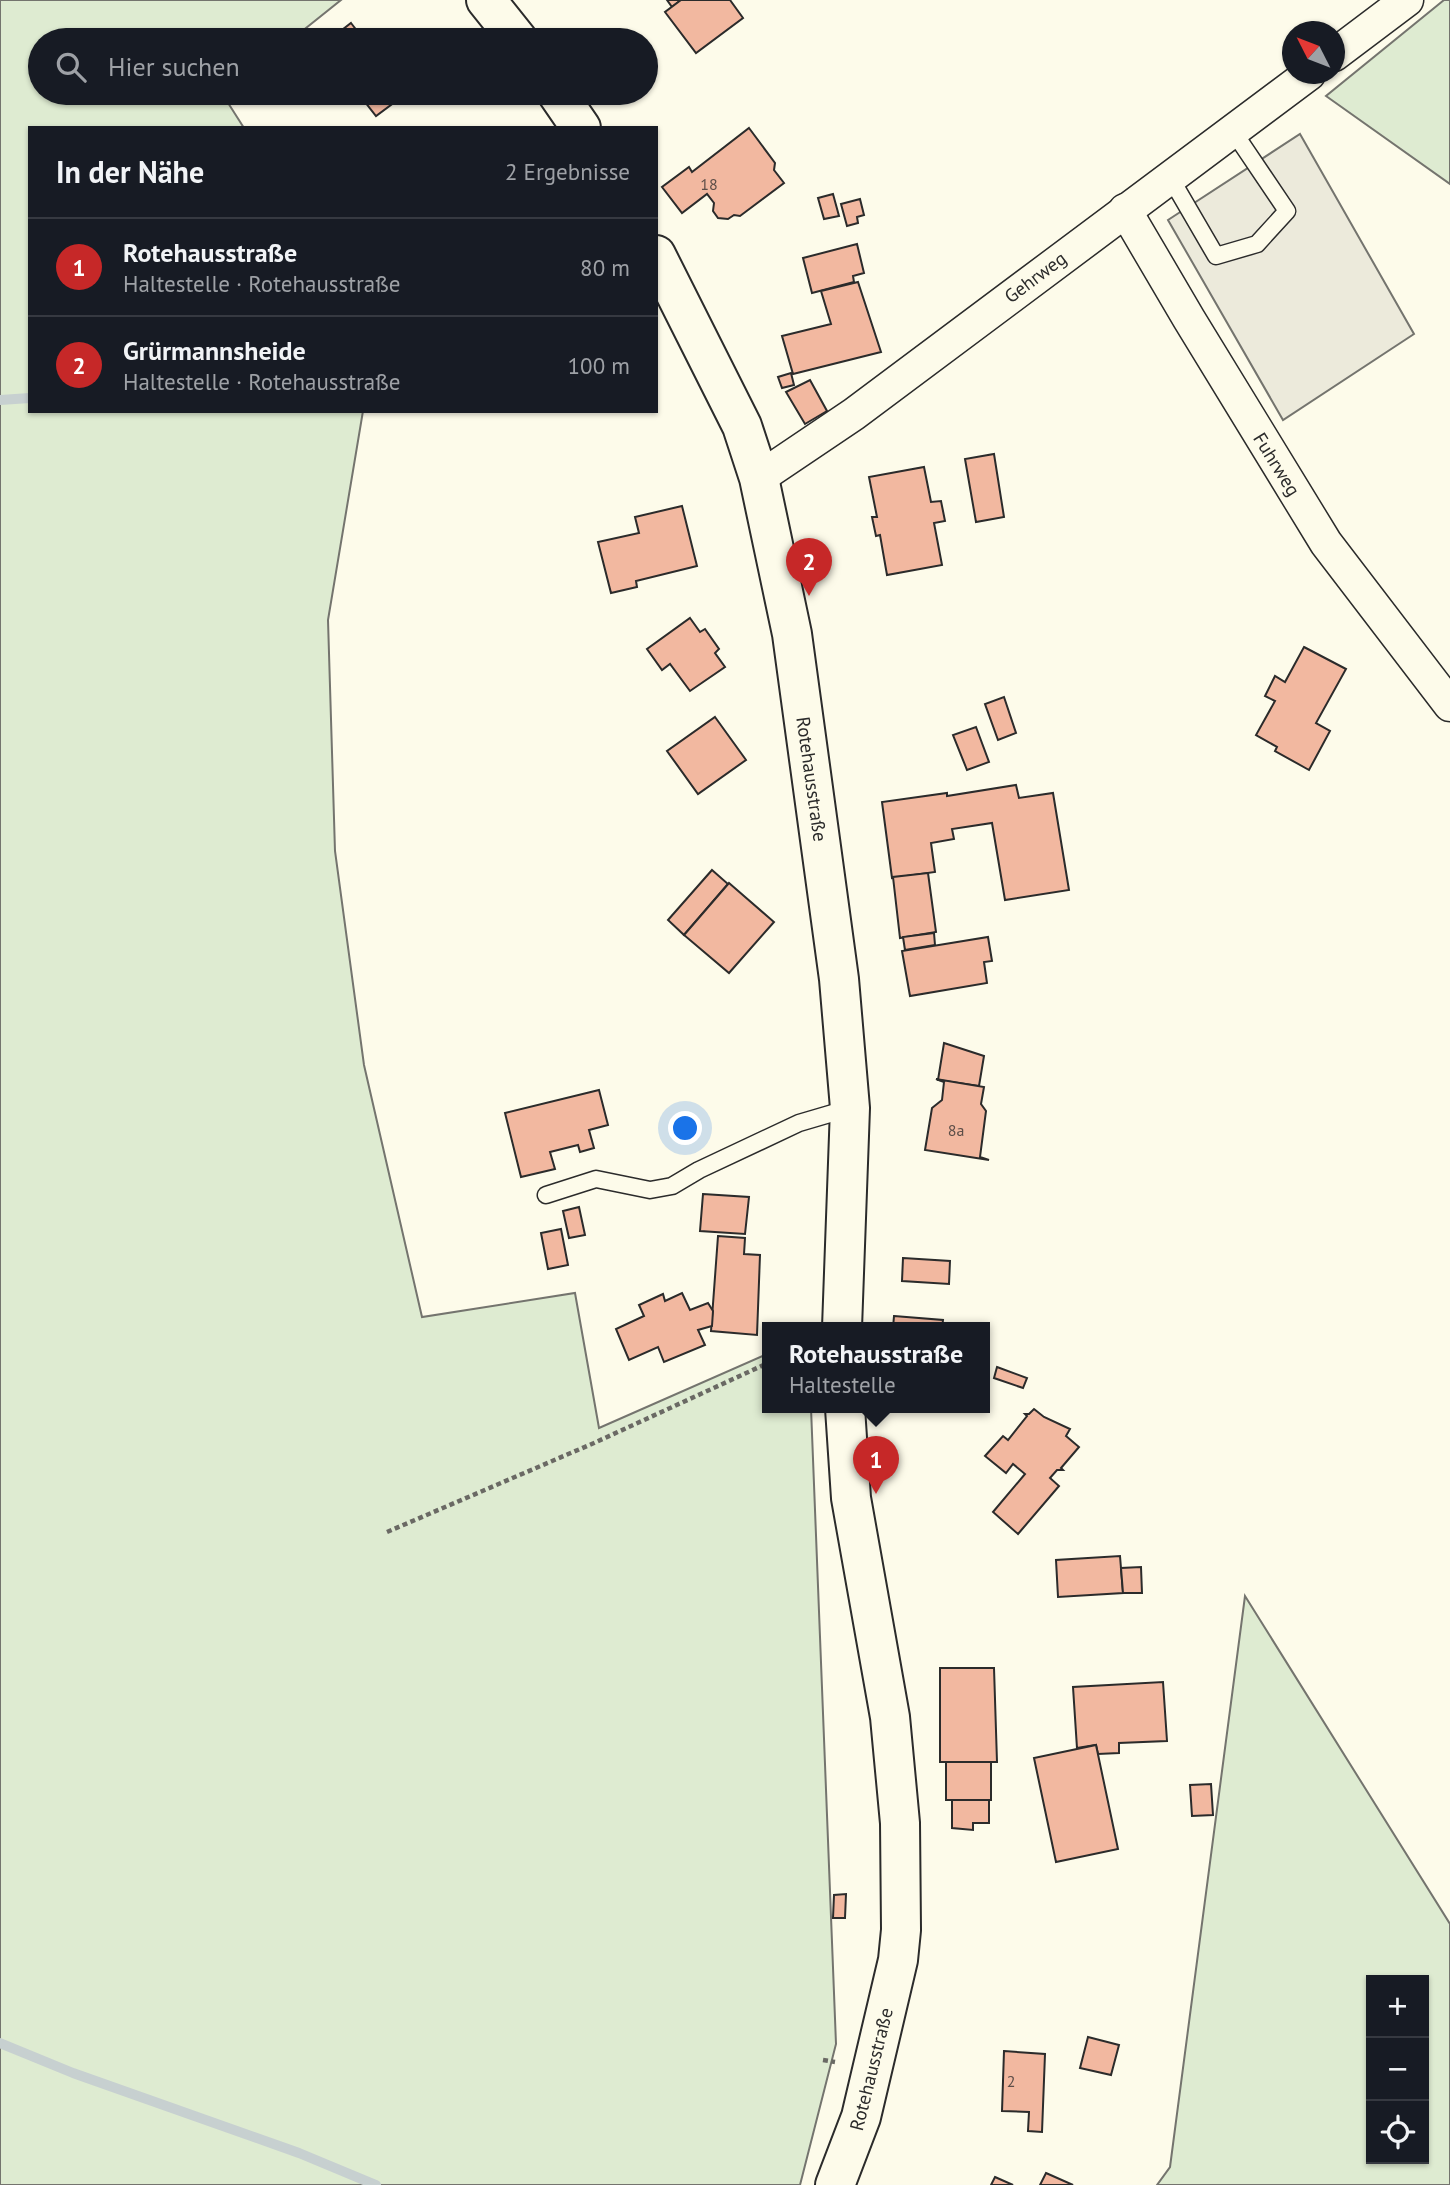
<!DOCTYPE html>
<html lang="de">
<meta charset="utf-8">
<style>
body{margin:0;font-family:"PT Sans",sans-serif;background:#242831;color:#f1f3f6}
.controls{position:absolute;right:21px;bottom:21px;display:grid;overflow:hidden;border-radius:0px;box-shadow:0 2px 5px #0004}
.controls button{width:63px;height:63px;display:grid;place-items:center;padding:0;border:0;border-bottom:2px solid #363941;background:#171b24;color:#f1f3f6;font:35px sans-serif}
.compass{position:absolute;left:1282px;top:21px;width:63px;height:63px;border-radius:50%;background:#171b24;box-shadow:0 2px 5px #0004;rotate:312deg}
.you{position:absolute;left:686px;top:1129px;width:24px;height:24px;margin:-18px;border:5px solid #fff;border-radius:50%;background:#1a73e8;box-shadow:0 0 0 10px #1a73e833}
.badge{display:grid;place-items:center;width:46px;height:46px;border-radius:50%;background:#c62828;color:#fff;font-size:23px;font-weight:700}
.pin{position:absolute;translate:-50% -58px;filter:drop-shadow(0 2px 4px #0008)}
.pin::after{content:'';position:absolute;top:37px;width:24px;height:21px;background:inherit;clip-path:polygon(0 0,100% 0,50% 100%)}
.popup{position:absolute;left:762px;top:1322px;width:228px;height:91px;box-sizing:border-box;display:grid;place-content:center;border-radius:0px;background:#171b24;filter:drop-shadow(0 2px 5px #0005);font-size:23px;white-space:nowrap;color:#9ea1a6}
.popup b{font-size:26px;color:#f1f3f6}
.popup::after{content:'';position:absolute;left:50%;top:100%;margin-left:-14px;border:14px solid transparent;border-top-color:#171b24}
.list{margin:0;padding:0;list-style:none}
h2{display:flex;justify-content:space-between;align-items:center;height:91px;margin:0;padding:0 28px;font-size:30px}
h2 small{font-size:23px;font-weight:400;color:#9ea1a6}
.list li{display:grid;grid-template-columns:46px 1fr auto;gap:21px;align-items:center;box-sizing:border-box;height:98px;padding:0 28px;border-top:2px solid #363941}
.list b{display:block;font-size:26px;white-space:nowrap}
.list p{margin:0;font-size:23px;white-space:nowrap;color:#9ea1a6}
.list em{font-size:23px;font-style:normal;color:#9ea1a6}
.icon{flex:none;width:38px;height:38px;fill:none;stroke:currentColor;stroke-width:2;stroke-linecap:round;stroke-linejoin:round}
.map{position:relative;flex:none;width:1450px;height:2185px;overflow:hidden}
.search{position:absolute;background:#171b24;box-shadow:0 2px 5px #0004;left:28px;top:28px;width:630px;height:77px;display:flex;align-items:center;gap:18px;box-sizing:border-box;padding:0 24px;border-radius:38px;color:#9ea1a6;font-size:26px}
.panel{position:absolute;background:#171b24;box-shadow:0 2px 5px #0004;left:28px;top:126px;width:630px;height:287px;border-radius:0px}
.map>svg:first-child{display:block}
</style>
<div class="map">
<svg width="1450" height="2185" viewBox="0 0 1450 2185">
<rect width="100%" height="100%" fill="#fdfbea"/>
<!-- green -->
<g fill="#deebd1" stroke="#74746e" stroke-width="2" fill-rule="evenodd">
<path d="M0 0H341L291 40H40V93H224L223 95 244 128H30V411H363L328 620 335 851 364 1065 422 1317 575 1293 599 1428 767 1354 768 1408H811L836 2044 800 2185H0Z"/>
<path d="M1444 0H1450V184L1326 96Z"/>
<path d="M1245 1596 1450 1924V2185H1157L1170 2167ZM1424 1980V2159H1371V1980Z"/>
</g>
<!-- parking -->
<path fill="#eceadb" stroke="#74746e" stroke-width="2" d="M1300 134 1414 334 1283 420 1168 220Z"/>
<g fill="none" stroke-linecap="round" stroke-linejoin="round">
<!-- stream -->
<g stroke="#c7d0d0" stroke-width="10">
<path d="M0 400 30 398"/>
<path d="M0 2043 73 2073 299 2153 376 2185"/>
</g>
</g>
<!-- building -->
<g fill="#f2b8a0" stroke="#2b2b2b" stroke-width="2">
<path d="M667 0H681L672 7Z"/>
<path d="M681 0H730L743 18 696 53 665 12Z"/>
<path d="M351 23 364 40H329Z"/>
<path d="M358 93H407L376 116Z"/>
<path d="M749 128 775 163 774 170 784 183 740 216 734 215 728 219 718 218 713 211 714 203 707 194 682 213 662 187 689 167 692 172Z"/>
<path d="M833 194 839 216 824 219 818 198Z"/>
<path d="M860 199 864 215 857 217 858 223 847 226 841 204Z"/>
<path d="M857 244 864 273 853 276 854 282 812 293 803 258Z"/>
<path d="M858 282 881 352 793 374 782 336 831 324 821 291Z"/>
<path d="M791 373 794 385 782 388 778 377Z"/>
<path d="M810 380 827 411 805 424 786 392Z"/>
<path d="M994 454 1004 517 976 522 965 459Z"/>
<path d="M924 467 931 502 941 501 945 521 934 523 942 565 887 575 880 535 876 536 872 517H877L869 477Z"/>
<path d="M682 506 697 566 636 581 637 587 611 593 598 542 639 533 635 517Z"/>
<path d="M690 618 700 632 705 629 719 649 715 653 725 667 690 691 670 664 662 670 647 649Z"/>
<path d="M1304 647 1346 669 1316 723 1330 731 1309 770 1275 751 1277 747 1256 735 1275 701 1265 696 1275 676 1285 682Z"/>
<path d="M1004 697 1016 733 998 740 985 704Z"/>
<path d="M715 717 746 760 698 794 667 751Z"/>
<path d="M976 727 989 762 967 770 953 735Z"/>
<path d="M1016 785 1019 798 1053 793 1069 890 1005 900 992 823 952 829 954 839 931 843 935 872 892 878 882 802 947 793V796Z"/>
<path d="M712 870 728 884 684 935 668 920Z"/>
<path d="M928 873 936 932 900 938 893 877Z"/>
<path d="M729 883 774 922 729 973 684 935Z"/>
<path d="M934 933 935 945 905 950 903 937Z"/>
<path d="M988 937 992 961 984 962 987 983 910 996 902 951Z"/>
<path d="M944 1043 984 1056 979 1086 938 1080Z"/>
<path d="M936 1079 984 1087 981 1104 986 1111 980 1157 989 1160 925 1150 932 1108 942 1100 944 1082Z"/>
<path d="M599 1090 608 1125 589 1130 594 1148 580 1152 578 1145 550 1152 555 1169 521 1177 505 1113Z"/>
<path d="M703 1194 749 1197 745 1234 700 1231Z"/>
<path d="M579 1207 585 1235 569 1238 563 1211Z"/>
<path d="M561 1229 568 1265 548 1269 541 1233Z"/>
<path d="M718 1236 745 1238 744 1254 760 1255 757 1335 711 1331Z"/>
<path d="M903 1258 950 1261 949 1284 902 1281Z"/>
<path d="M682 1293 690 1310 708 1303 713 1311 712 1326 698 1330 705 1345 664 1362 658 1347 629 1360 616 1329 644 1316 639 1305 663 1294 665 1301Z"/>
<path d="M894 1316 943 1320 942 1328H893Z"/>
<path d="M997 1367 1027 1378 1023 1388 994 1378Z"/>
<path d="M1034 1409 1044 1417 1070 1429 1066 1436 1079 1447 1061 1468 1063 1470H1057L1050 1478 1059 1486 1018 1534 993 1512 1025 1474 1013 1464 1006 1473 985 1456 1003 1436 1008 1440 1027 1416 1025 1414H1029Z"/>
<path d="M1120 1556 1123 1593 1058 1597 1056 1560Z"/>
<path d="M1141 1567 1142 1593H1123L1121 1568Z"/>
<path d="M940 1668H994L997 1762H940Z"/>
<path d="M1163 1682 1167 1741 1119 1743V1753L1098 1754 1096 1745 1077 1748 1073 1687Z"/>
<path d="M1096 1745 1118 1849 1056 1862 1034 1758Z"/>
<rect x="946" y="1762" width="45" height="38"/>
<path d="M1211 1784 1213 1815 1192 1816 1190 1785Z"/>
<path d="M952 1800H989V1823H973V1830L952 1828Z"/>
<path d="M846 1894 845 1918H833L834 1895Z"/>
<path d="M1088 2037 1119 2045 1111 2075 1080 2068Z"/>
<path d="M1004 2051 1045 2054 1042 2132 1028 2131 1029 2112 1002 2111Z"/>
<path d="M1046 2173 1073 2185H1040Z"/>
<path d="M995 2177 1013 2185H991Z"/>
</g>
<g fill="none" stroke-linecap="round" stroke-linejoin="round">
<defs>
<g id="service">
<path d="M1170 177 1216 256 1257 244 1287 211 1233 131"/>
<path d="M546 1195 596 1179 650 1190 672 1186 699 1170 799 1123 850 1108"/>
</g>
<g id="minor">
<path d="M1334 55 1407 0"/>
<path d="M1125 210 1189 319 1326 543 1450 705"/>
<path d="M759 478 854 414 1309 74"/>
</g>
<g id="tertiary">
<path d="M486 0 518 40"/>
<path d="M557 93 581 128"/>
<path d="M656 255 742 426 759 478 792 634 839 979 850 1108 842 1328"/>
<path d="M835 2185 861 2117 898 1960 901 1930 900 1823 890 1717 851 1498 845 1408"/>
</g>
</defs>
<!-- service casing -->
<use href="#service" stroke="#2b2b2b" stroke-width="19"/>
<!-- minor casing -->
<use href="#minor" stroke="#2b2b2b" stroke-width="35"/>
<!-- tertiary casing -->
<use href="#tertiary" stroke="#2b2b2b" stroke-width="42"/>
<!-- path -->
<g stroke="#6a6964" stroke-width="4.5" stroke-dasharray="5 3.5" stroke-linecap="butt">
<path d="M387 1532 594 1443 768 1363"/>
<path d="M823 2060 835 2062"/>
</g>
<!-- service -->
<use href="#service" stroke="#fdfbea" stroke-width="16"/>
<!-- minor -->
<use href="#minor" stroke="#fdfbea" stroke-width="32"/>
<!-- tertiary -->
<use href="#tertiary" stroke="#fdfbea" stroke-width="38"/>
</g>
<g text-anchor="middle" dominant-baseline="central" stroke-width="5" stroke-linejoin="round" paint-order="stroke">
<!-- number labels -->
<g font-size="16" fill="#5d4e48">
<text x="709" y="184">18</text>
<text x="956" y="1130">8a</text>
<text x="1011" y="2081">2</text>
</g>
<!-- street labels -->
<g font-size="19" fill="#2b2b2b" stroke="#fdfbea">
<text transform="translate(1035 277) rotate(-37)">Gehrweg</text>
<text transform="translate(1277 464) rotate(58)">Fuhrweg</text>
<text transform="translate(812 779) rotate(82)">Rotehausstraße</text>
<text transform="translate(871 2069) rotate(-76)">Rotehausstraße</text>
</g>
</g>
</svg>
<div class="controls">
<button>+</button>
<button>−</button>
<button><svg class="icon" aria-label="locate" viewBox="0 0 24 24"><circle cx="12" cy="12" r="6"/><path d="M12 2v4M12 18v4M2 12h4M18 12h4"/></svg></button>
</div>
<svg class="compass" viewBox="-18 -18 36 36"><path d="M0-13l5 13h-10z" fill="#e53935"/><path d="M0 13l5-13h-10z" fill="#9ea1a6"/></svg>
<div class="you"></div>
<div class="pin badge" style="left:876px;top:1494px">1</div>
<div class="popup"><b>Rotehausstraße</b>Haltestelle</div>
<div class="pin badge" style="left:809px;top:596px">2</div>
<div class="search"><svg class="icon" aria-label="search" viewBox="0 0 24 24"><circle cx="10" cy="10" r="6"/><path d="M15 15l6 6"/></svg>Hier suchen</div>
<section class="panel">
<h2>In der Nähe<small>2 Ergebnisse</small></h2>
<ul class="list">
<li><span class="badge">1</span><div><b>Rotehausstraße</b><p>Haltestelle · Rotehausstraße</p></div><em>80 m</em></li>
<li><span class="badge">2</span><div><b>Grürmannsheide</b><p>Haltestelle · Rotehausstraße</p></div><em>100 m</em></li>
</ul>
</section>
</div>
